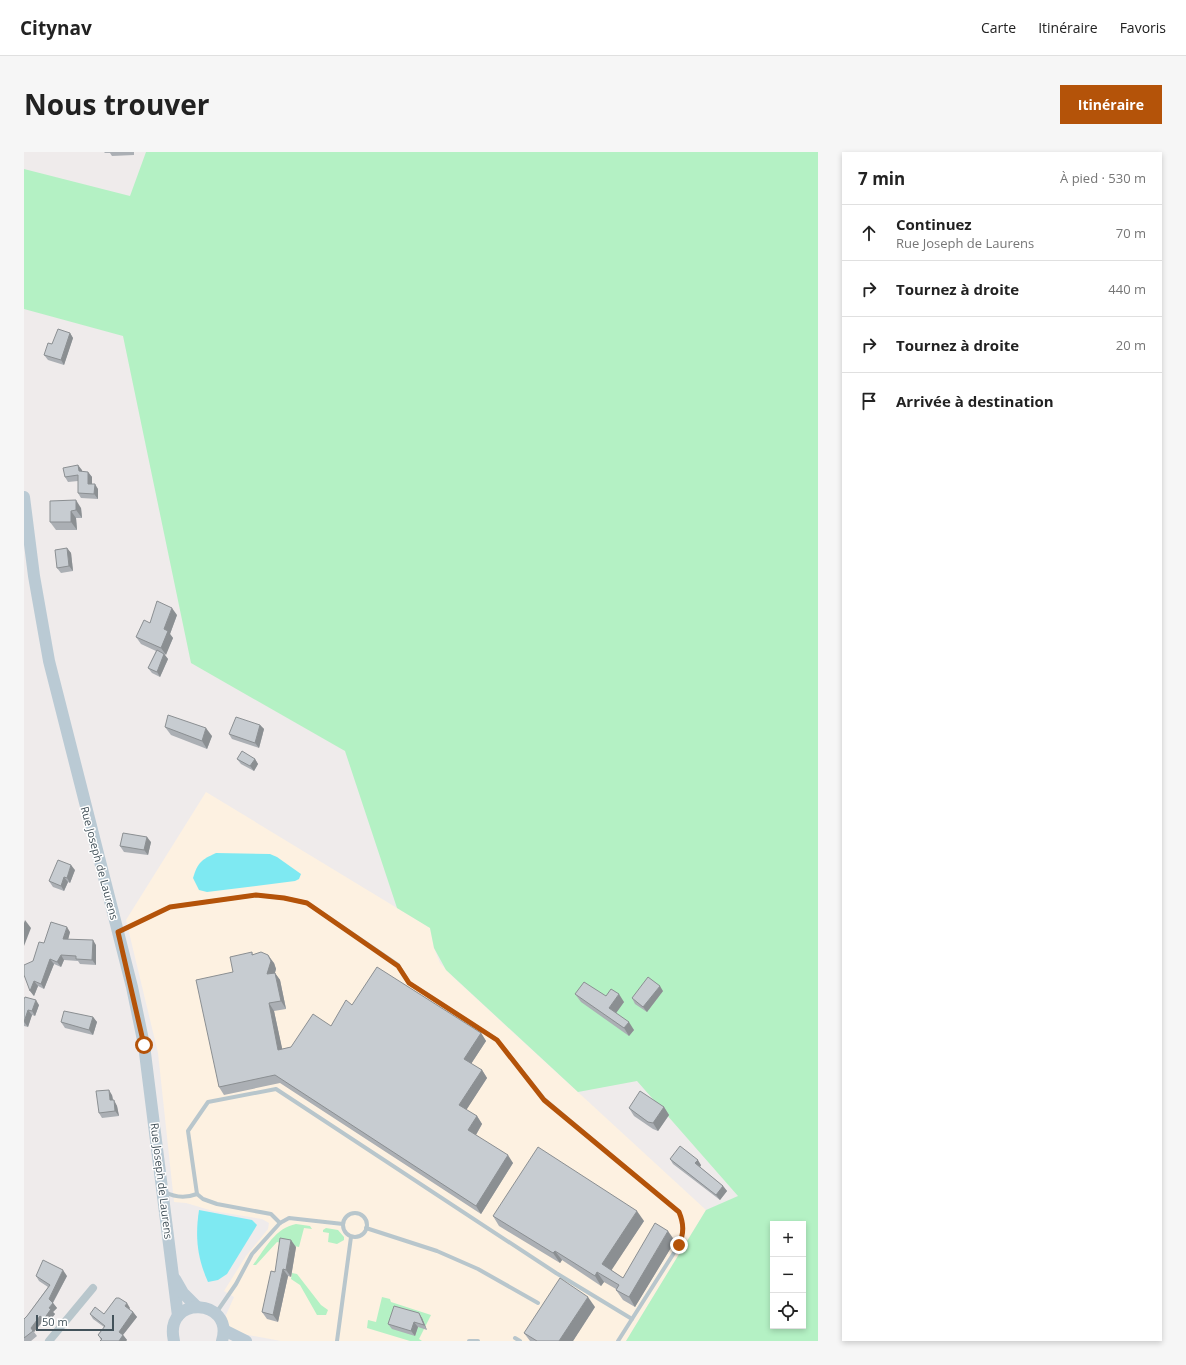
<!DOCTYPE html>
<html lang="fr">
<meta charset="utf-8">
<style>
body{margin:0;font-family:"Open Sans",sans-serif;background:#f6f6f6;color:#222}
.controls{position:absolute;right:12px;bottom:12px;display:grid;overflow:hidden;border-radius:0px;box-shadow:0 2px 6px #0003}
.controls button{width:36px;height:36px;display:grid;place-items:center;padding:0;border:0;border-bottom:1px solid #e0e0e0;background:#fff;color:#222;font:20px sans-serif}
.scale{position:absolute;left:12px;bottom:10px;width:78px;box-sizing:border-box;padding-left:4px;border:2px solid #43525a;border-top:0;font-size:11px;line-height:14px;white-space:nowrap;color:#43525a;-webkit-text-stroke:3px #fff;paint-order:stroke}
.stop{position:absolute;width:12px;height:12px;margin:-9px;border:3px solid #b45309;border-radius:50%;background:#fff}
.stop.end{background:#b45309;border-color:#fff;box-shadow:0 1px 4px #0008}
.list{margin:0;padding:0;list-style:none}
h2{display:flex;justify-content:space-between;align-items:center;height:52px;margin:0;padding:0 16px;font-size:17px}
h2 small{font-size:13px;font-weight:400;color:#767676}
.list li{display:grid;grid-template-columns:26px 1fr auto;gap:12px;align-items:center;box-sizing:border-box;height:56px;padding:0 16px;border-top:1px solid #e0e0e0}
.list b{display:block;font-size:15px;white-space:nowrap}
.list p{margin:0;font-size:13px;white-space:nowrap;color:#767676}
.list em{font-size:13px;font-style:normal;color:#767676}
.icon{flex:none;width:22px;height:22px;fill:none;stroke:currentColor;stroke-width:2;stroke-linecap:round;stroke-linejoin:round}
.map{position:relative;flex:none;width:794px;height:1189px;overflow:hidden;border-radius:0px}
header{display:flex;align-items:center;gap:24px;box-sizing:border-box;height:56px;padding:0 20px;background:#fff;border-bottom:1px solid #e0e0e0}
header strong{font-size:19px}
nav{display:flex;gap:22px;margin-inline-start:auto;font-size:14px}
.intro{display:flex;align-items:center;justify-content:space-between;box-sizing:border-box;height:96px;padding:0 24px}
h1{margin:0;font-size:28px}
.button{padding:10px 18px;border-radius:0px;background:#b45309;color:#fff;font-size:14px;font-weight:700}
main{display:flex;gap:24px;padding:0 24px}
aside{flex:1;background:#fff;border-radius:0px;box-shadow:0 2px 6px #0003}
.map>svg:first-child{display:block}
</style>
<header>
<strong>Citynav</strong>
<nav><a>Carte</a><a>Itinéraire</a><a>Favoris</a></nav>
</header>
<div class="intro"><h1>Nous trouver</h1><a class="button">Itinéraire</a></div>
<main>
<div class="map">
<svg width="794" height="1189" viewBox="0 0 794 1189">
<rect width="100%" height="100%" fill="#efebeb"/>
<!-- commercial -->
<path fill="#fdf1e1" d="M182 640 406 776 410 796 416 811 429 825 682 1058 602 1189H257L208 1180 202 1169V1163L210 1145 200 1139 222 1104 244 1077 245 1071 238 1067 189 1059 162 1051 150 1050 134 901 102 768Z"/>
<!-- green -->
<g fill="#b4f1c4" fill-rule="evenodd">
<path d="M122 0H794V1189H602L682 1058 714 1044 613 929 554 940 422 818 410 796 406 776 373 756 321 599 167 511 99 184 0 157V17L106 44ZM749 1072H779V1174H749Z"/>
<path d="M272 1072 286 1074 288 1077 280 1076 275 1095 253 1090 232 1113H229C241 1097 251 1076 272 1072Z"/>
<path d="M302 1076 314 1078 320 1085V1088L313 1092 304 1090 305 1081 299 1080V1078Z"/>
<path d="M268 1121 273 1122 297 1153 304 1158 302 1163H293L276 1133 267 1127Z"/>
<path d="M358 1145 366 1147 367 1150 407 1163 395 1187 398 1189H386L343 1176 344 1168 352 1170Z"/>
</g>
<!-- water -->
<g fill="#7ee9f2">
<path d="M192 701 246 702 253 705 277 722 275 727 271 729 183 740 175 738 169 726C174 710 177 708 192 701Z"/>
<path d="M175 1058 228 1068 233 1073 203 1122 194 1128 184 1130C173 1105 171 1085 175 1058Z"/>
</g>
<g fill="none" stroke-linecap="round" stroke-linejoin="round">
<!-- service -->
<g stroke="#b8c6cc" stroke-width="4">
<path d="M94 780 146 755 232 743 260 746 283 751 374 813 385 831 473 888 520 947 655 1060C660 1072 660 1081 655 1093L608 1167"/>
<path d="M141 1040C152 1046 162 1046 173 1042"/>
<circle cx="331" cy="1073" r="12"/>
<path d="M256 1071 247 1062 193 1052 179 1047 173 1042 164 979 184 950 252 937 532 1121 608 1167 594 1189"/>
<path d="M342 1076 413 1099 454 1117 514 1151"/>
<path d="M192 1161 212 1132 228 1102 256 1071 265 1066 319 1072"/>
<path d="M491 1186 496 1189"/>
<path d="M313 1189 327 1085"/>
<path d="M445 1189H454"/>
</g>
<!-- minor -->
<path stroke="#b8c6cc" stroke-width="8" d="M25 1189 69 1136"/>
<!-- secondary -->
<g stroke="#bacad4" stroke-width="12">
<path d="M0 345 10 424 25 509 108 835 120 893 154 1164"/>
<path d="M151 1127 159 1141 172 1154"/>
<path d="M200 1178 222 1189"/>
<path d="M150 1189C139 1142 211 1146 198 1189"/>
</g>
</g>
<!-- wall -->
<g fill="#abafb4">
<path d="M80 0H110V3L88 4 86 1H81Z"/>
<path d="M46 181 49 186 40 213 24 208 20 203 28 192Z"/>
<path d="M54 313 58 320H64L68 325V332L74 337V347L57 346 54 341V329L44 330 41 325Z"/>
<path d="M26 349 57 356 58 366H52L53 378H32L26 370Z"/>
<path d="M43 396 47 401 49 419 37 421 33 416Z"/>
<path d="M153 463 146 482 149 486 141 503 144 507 136 525 128 521 124 516 132 499 117 492 112 485 126 471Z"/>
<path d="M236 573 240 577 235 596 208 587 205 582Z"/>
<path d="M141 575 188 584 183 597 147 583Z"/>
<path d="M213 607H231L234 612 230 619 217 612Z"/>
<path d="M127 690 124 703 100 700 96 694Z"/>
<path d="M51 718 46 731 44 730 40 739 29 735 25 729Z"/>
<path d="M46 780 44 787 72 793V813L56 812 54 809 40 808 37 815 30 812 20 837 14 834 10 844 6 839 9 809 20 791Z"/>
<path d="M228 800 229 803 250 811 252 817 251 821 256 828 262 857 250 859 258 897 267 895 307 874 328 853 457 881 462 889 447 912 458 918 463 926 442 958 453 964 458 972 452 983 489 1011 457 1062 256 931 200 943 195 935 209 820Z"/>
<path d="M639 839 623 860 611 852 608 846Z"/>
<path d="M551 842 582 844 600 850 592 861 610 878 605 884 557 850Z"/>
<path d="M0 847 15 853 11 864 8 863 4 875 0 874Z"/>
<path d="M69 865 73 870 69 883 41 876 37 870Z"/>
<path d="M88 943 89 948 93 954 95 964 78 966 75 961Z"/>
<path d="M640 955 645 963 634 979 629 977 610 964 605 956Z"/>
<path d="M646 1007 677 1013 676 1015 699 1034 703 1039 696 1048 649 1012Z"/>
<path d="M469 1064 620 1069 587 1118 599 1126 651 1089 611 1155 599 1148 592 1138V1137L580 1130 577 1134 538 1108 536 1111 475 1074Z"/>
<path d="M272 1095 267 1125 264 1124 254 1170 243 1167 238 1160 251 1120Z"/>
<path d="M12 1124H43L29 1151 33 1156 29 1160 31 1162 23 1172 19 1169 10 1180 13 1184 7 1189H0V1167L3 1164 24 1135 15 1129Z"/>
<path d="M571 1155 549 1189H506L500 1181Z"/>
<path d="M106 1156 105 1157 109 1160 113 1165 99 1183 103 1188 102 1189H76L77 1188 74 1183 80 1175 69 1167 66 1162H80Z"/>
<path d="M395 1161 398 1166 403 1178 394 1175 391 1184 368 1177 364 1172Z"/>
</g>
<!-- shaded-wall -->
<g fill="#8b8f92">
<path d="M46 181 49 186 40 213 37 208Z"/>
<path d="M54 313 58 318 59 325 55 319Z"/>
<path d="M64 320 68 325V337L64 332Z"/>
<path d="M71 332 74 337V347L70 342Z"/>
<path d="M52 348 57 356 58 366 52 358Z"/>
<path d="M47 359 52 366 53 378 47 370Z"/>
<path d="M43 396 47 401 49 419 45 414Z"/>
<path d="M148 456 153 463 146 482 149 486 142 503 137 496 140 477Z"/>
<path d="M140 502 144 507 136 525 133 520Z"/>
<path d="M236 573 240 577 235 596 231 591Z"/>
<path d="M182 576 188 584 183 597 178 589Z"/>
<path d="M231 607 234 612 230 619 226 614Z"/>
<path d="M123 685 127 690 124 703 120 698Z"/>
<path d="M47 713 51 718 46 731 43 726Z"/>
<path d="M40 725 44 730 40 739 37 734Z"/>
<path d="M1 768 7 776 0 794V771Z"/>
<path d="M43 775 46 780 43 792 39 787Z"/>
<path d="M69 788 72 793V813L68 808Z"/>
<path d="M37 803 40 808 37 815 33 810Z"/>
<path d="M244 803 250 811 252 817 248 830 243 822Z"/>
<path d="M26 807 30 812 20 837 17 832Z"/>
<path d="M251 821 256 828 262 857 257 849Z"/>
<path d="M10 829 14 834 10 844 6 839Z"/>
<path d="M636 834 639 839 623 860 619 855Z"/>
<path d="M595 842 600 850 590 864 585 856Z"/>
<path d="M12 848 15 853 11 864 8 859Z"/>
<path d="M245 851 250 859 260 905 254 898Z"/>
<path d="M4 858 8 863 4 875 0 870Z"/>
<path d="M69 865 73 870 69 883 65 878Z"/>
<path d="M605 870 610 878 605 884 600 876Z"/>
<path d="M457 881 462 889 445 915 440 907Z"/>
<path d="M458 918 463 926 441 960 435 953Z"/>
<path d="M85 938 88 943 90 954 86 948Z"/>
<path d="M90 948 93 954 95 964 91 959Z"/>
<path d="M640 955 645 963 634 979 629 971Z"/>
<path d="M453 964 458 972 450 986 444 978Z"/>
<path d="M484 1003 489 1011 457 1062 452 1054Z"/>
<path d="M674 1008 677 1013 675 1017 671 1011Z"/>
<path d="M699 1034 703 1039 696 1048 692 1043Z"/>
<path d="M613 1059 620 1069 585 1122 578 1112Z"/>
<path d="M644 1079 651 1089 611 1155 605 1145Z"/>
<path d="M267 1088 272 1095 267 1125 262 1118Z"/>
<path d="M531 1099 538 1108 536 1111 529 1101Z"/>
<path d="M259 1117 264 1124 254 1170 249 1163Z"/>
<path d="M39 1118 43 1124 28 1152 25 1147Z"/>
<path d="M573 1120 580 1130 577 1134 571 1124Z"/>
<path d="M564 1145 571 1155 549 1189H535Z"/>
<path d="M29 1151 33 1156 29 1160 31 1162 23 1172 20 1167 25 1156Z"/>
<path d="M103 1151 106 1156 104 1159 101 1154Z"/>
<path d="M109 1160 113 1165 98 1184 95 1180Z"/>
<path d="M395 1161 398 1166 403 1178 400 1173Z"/>
<path d="M16 1164 19 1169 10 1180 7 1176Z"/>
<path d="M390 1170 394 1175 391 1184 387 1179Z"/>
<path d="M99 1183 103 1188 102 1189H95Z"/>
</g>
<!-- building -->
<g fill="#c7ccd1" stroke="#8b8f92">
<path d="M34 177 46 181 37 208 20 203 24 191 28 192Z"/>
<path d="M54 313 55 319 64 320V332H71L70 342 54 341V323L41 325 39 316Z"/>
<path d="M52 348V358L47 359V370H26V349Z"/>
<path d="M43 396 45 414 33 416 31 398Z"/>
<path d="M133 449 148 456 140 477 144 479 137 496 112 485 120 468 126 471Z"/>
<path d="M133 498 140 502 133 520 124 516Z"/>
<path d="M144 563 182 576 178 589 141 575Z"/>
<path d="M212 565 236 573 231 591 205 582Z"/>
<path d="M218 599 231 607 226 614 213 607Z"/>
<path d="M99 681 123 685 120 698 96 694Z"/>
<path d="M34 708 47 713 43 726 40 725 37 734 25 729Z"/>
<path d="M27 770 43 775 39 787 69 788 68 808 52 807V804L37 803 33 810 26 807 17 832 10 829 6 839 0 823V813L9 809 15 790 20 791Z"/>
<path d="M228 800V803L237 800 244 803 247 809 243 822 251 821 257 849 245 851 254 898 267 895 289 862 307 874 322 848 328 853 353 815 457 881 440 907 458 918 435 953 453 964 444 978 484 1003 452 1054 251 923 195 935 172 828 209 820 206 805Z"/>
<path d="M624 825 636 834 619 855 608 846Z"/>
<path d="M560 830 582 844 587 837 595 842 585 856 605 870 600 876 551 842Z"/>
<path d="M1 845 12 848 8 859 4 858 0 870V847Z"/>
<path d="M40 859 69 865 65 878 37 870Z"/>
<path d="M85 938 86 948H90L91 959 75 961 72 939Z"/>
<path d="M616 939 640 955 629 971 624 970 605 956Z"/>
<path d="M656 994 674 1008 671 1011 699 1034 692 1043 646 1007Z"/>
<path d="M514 995 613 1059 578 1112 599 1126 631 1071 644 1079 605 1145 592 1138 595 1133 573 1120 571 1124 531 1099 529 1101 469 1064Z"/>
<path d="M256 1086 267 1088 262 1118 259 1117 249 1163 238 1160 247 1119 251 1120Z"/>
<path d="M19 1108 39 1118 25 1147 29 1151 25 1156 27 1157 20 1167 16 1164 7 1176 9 1179 0 1186V1167L3 1164 26 1133 12 1124Z"/>
<path d="M536 1126 564 1145 535 1189H513L500 1181Z"/>
<path d="M92 1146H95L103 1151 101 1154 109 1160 95 1180 99 1183 95 1189H76L78 1187 74 1183 81 1174 66 1162 71 1155 80 1162Z"/>
<path d="M370 1154 395 1161 400 1173 390 1170 387 1179 364 1172Z"/>
</g>
<g fill="none" stroke-linecap="round" stroke-linejoin="round">
<!-- route -->
<path stroke="#b45309" stroke-width="5" d="M120 893 94 780 146 755 232 743 260 746 283 751 374 814 385 831 473 888 520 948 655 1060C660 1072 660 1081 655 1093"/>
</g>
<g text-anchor="middle" dominant-baseline="central" stroke-width="3" stroke-linejoin="round" paint-order="stroke">
<!-- street labels -->
<g font-size="11" fill="#43525a" stroke="#fff">
<text transform="translate(76 711) rotate(75)">Rue Joseph de Laurens</text>
<text transform="translate(138 1029) rotate(83)">Rue Joseph de Laurens</text>
</g>
</g>
</svg>
<div class="controls">
<button>+</button>
<button>−</button>
<button><svg class="icon" aria-label="locate" viewBox="0 0 24 24"><circle cx="12" cy="12" r="6"/><path d="M12 2v4M12 18v4M2 12h4M18 12h4"/></svg></button>
</div>
<div class="scale">50 m</div>
<div class="stop" style="left:120px;top:893px"></div>
<div class="stop end" style="left:655px;top:1093px"></div>
</div>
<aside>
<h2>7 min<small>À pied · 530 m</small></h2>
<ul class="list">
<li><svg class="icon" aria-label="ahead" viewBox="0 0 24 24"><path d="M12 20V5M6 11l6-6 6 6"/></svg><div><b>Continuez</b><p>Rue Joseph de Laurens</p></div><em>70 m</em></li>
<li><svg class="icon" aria-label="right" viewBox="0 0 24 24"><path d="M7 20v-9h11M14 6l5 5-5 5"/></svg><div><b>Tournez à droite</b></div><em>440 m</em></li>
<li><svg class="icon" aria-label="right" viewBox="0 0 24 24"><path d="M7 20v-9h11M14 6l5 5-5 5"/></svg><div><b>Tournez à droite</b></div><em>20 m</em></li>
<li><svg class="icon" aria-label="arrive" viewBox="0 0 24 24"><path d="M6 21V4h12l-3 4 3 4H6"/></svg><div><b>Arrivée à destination</b></div></li>
</ul>
</aside>
</main>
